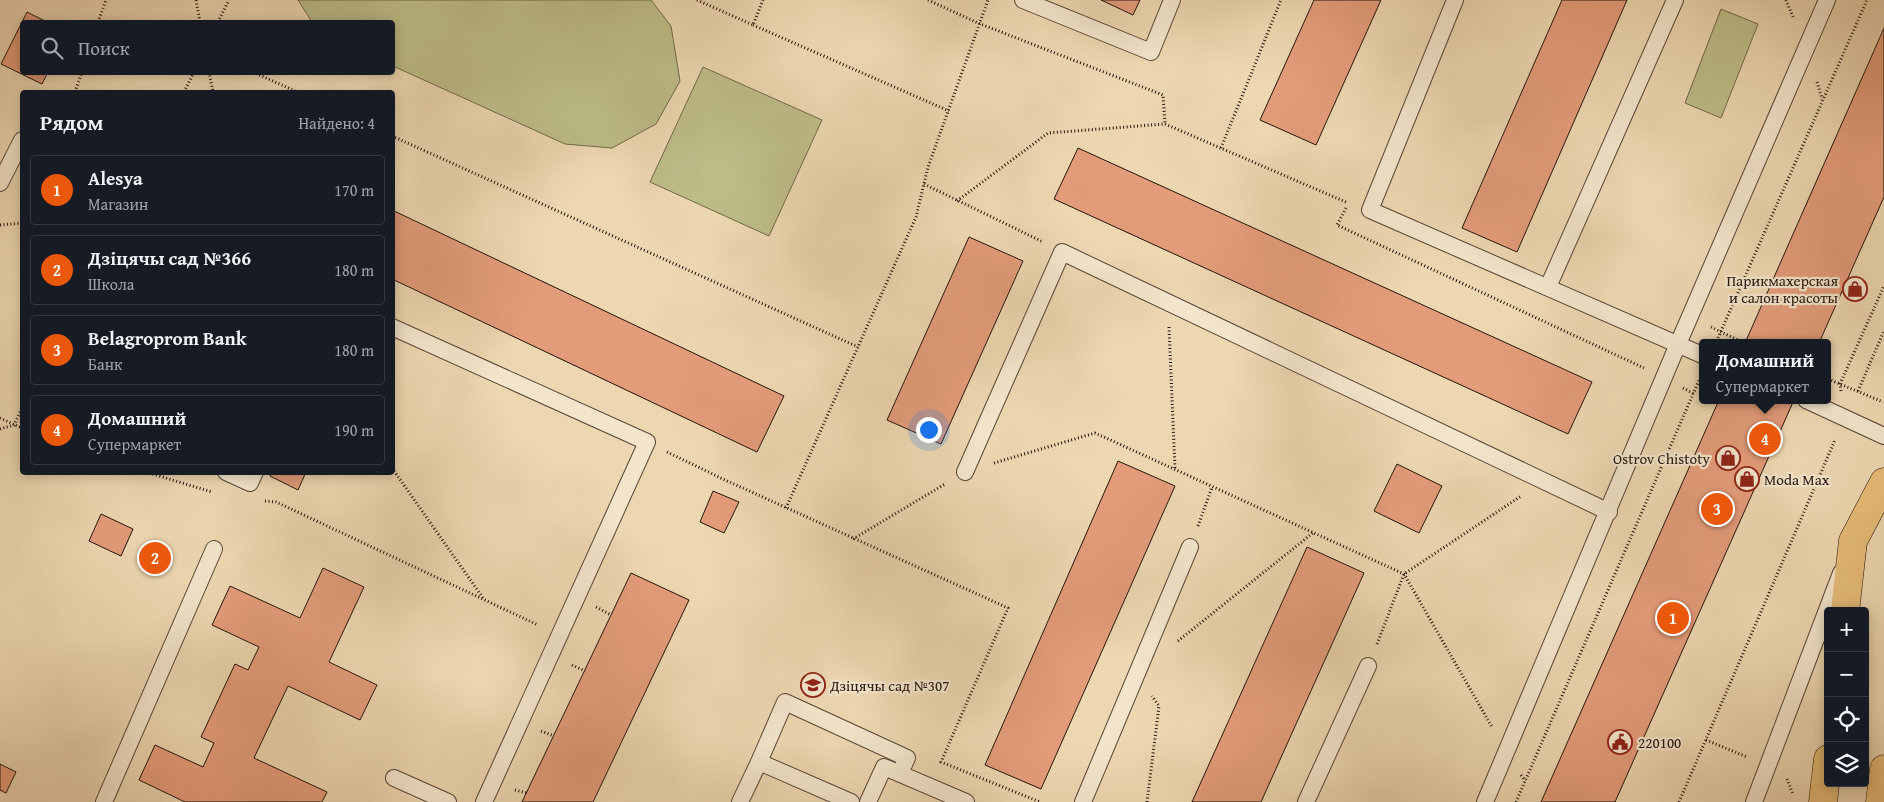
<!DOCTYPE html>
<html lang="ru">
<meta charset="utf-8">
<style>
body{margin:0;font-family:"Gentium Book Plus",serif;background:#242831;color:#f1f3f6}
.controls{position:absolute;right:15px;bottom:15px;display:grid;overflow:hidden;border-radius:5px;box-shadow:0 2px 12px #0003}
.controls button{width:45px;height:45px;display:grid;place-items:center;padding:0;border:0;border-bottom:1px solid #363941;background:#171b24;color:#f1f3f6;font:25px sans-serif}
.you{position:absolute;left:928px;top:429px;width:18px;height:18px;margin:-12px;border:4px solid #fff;border-radius:50%;background:#1a73e8;box-shadow:0 0 0 8px #1a73e833}
.badge{display:grid;place-items:center;width:32px;height:32px;border-radius:50%;background:#ea580c;color:#fff;font-size:16px;font-weight:700}
.pin{position:absolute;translate:-50% -50%;border:2px solid #fff;box-shadow:0 1px 5px #0006}
.popup{position:absolute;left:1699px;top:339px;width:132px;height:65px;box-sizing:border-box;display:grid;place-content:center;border-radius:5px;background:#171b24;filter:drop-shadow(0 1px 4px #0005);font-size:16px;white-space:nowrap;color:#9ea1a6}
.popup b{font-size:19px;color:#f1f3f6}
.popup::after{content:'';position:absolute;left:50%;top:100%;margin-left:-10px;border:10px solid transparent;border-top-color:#171b24}
.list{margin:0;padding:0;list-style:none}
h2{display:flex;justify-content:space-between;align-items:center;height:65px;margin:0;padding:0 20px;font-size:21px}
h2 small{font-size:16px;font-weight:400;color:#9ea1a6}
.list li{display:grid;grid-template-columns:32px 1fr auto;gap:15px;align-items:center;box-sizing:border-box;height:70px;margin:0 10px 10px;padding:0 10px;border:1px solid #363941;border-radius:5px}
.list b{display:block;font-size:19px;white-space:nowrap}
.list p{margin:0;font-size:16px;white-space:nowrap;color:#9ea1a6}
.list em{font-size:16px;font-style:normal;color:#9ea1a6}
.icon{flex:none;width:28px;height:28px;fill:none;stroke:currentColor;stroke-width:2;stroke-linecap:round;stroke-linejoin:round}
.map{position:relative;flex:none;width:1884px;height:802px;overflow:hidden}
.search{position:absolute;background:#171b24;box-shadow:0 2px 12px #0003;left:20px;top:20px;width:375px;height:55px;display:flex;align-items:center;gap:12px;box-sizing:border-box;padding:0 18px;border-radius:5px;color:#9ea1a6;font-size:19px}
.panel{position:absolute;background:#171b24;box-shadow:0 2px 12px #0003;left:20px;top:90px;width:375px;height:385px;border-radius:5px}
.map>svg:first-child{display:block}
</style>
<div class="map">
<svg width="1884" height="802" viewBox="0 0 1884 802">
<rect width="100%" height="100%" fill="#edd7b1"/>
<filter id="stains"><feTurbulence type="fractalNoise" baseFrequency=".004" numOctaves="4"/><feColorMatrix values="0 0 0 0 .2 0 0 0 0 .09 0 0 0 0 .02 0 0 0 .5 -.17"/></filter>
<radialGradient id="worn" r=".72"><stop offset=".6" stop-color="#630" stop-opacity="0"/><stop offset="1" stop-color="#630" stop-opacity=".3"/></radialGradient>
<!-- green -->
<g fill="#bdbd88" stroke="#70684b">
<path d="M298 0H651L671 26 680 81 656 124 612 148 565 144 393 66 392 22H312Z"/>
<path d="M1721 9 1758 24 1721 118 1685 103Z"/>
<path d="M703 67 822 120 769 236 650 182Z"/>
</g>
<!-- building -->
<g fill="#e39c7a" stroke="#23140e">
<path d="M1101 0H1140L1133 15Z"/>
<path d="M1314 0H1381L1316 145 1260 120Z"/>
<path d="M1562 0H1627L1517 252 1462 228Z"/>
<path d="M27 12 47 22H22V72H48L42 84 1 64Z"/>
<path d="M1884 28V197L1819 343H1745Z"/>
<path d="M1078 148 1592 382 1568 434 1054 199Z"/>
<path d="M392 210 784 396 757 452 392 279Z"/>
<path d="M969 237 1023 261 941 444 887 420Z"/>
<path d="M1719 400H1794L1615 802H1541Z"/>
<path d="M1118 461 1175 486 1041 789 985 765Z"/>
<path d="M1397 464 1442 486 1419 533 1374 511Z"/>
<path d="M271 472H306L298 490 270 476Z"/>
<path d="M713 491 739 502 724 533 700 522Z"/>
<path d="M101 514 133 529 121 556 89 541Z"/>
<path d="M1307 547 1364 573 1261 802H1192Z"/>
<path d="M323 568 364 587 329 662 377 685 360 720 288 686 254 758 327 792 322 802H185L139 780 155 745 203 767 214 743 201 737 235 664 248 670 259 647 212 625 230 586 300 618Z"/>
<path d="M631 573 689 600 593 802H522Z"/>
<path d="M0 764 16 772 6 793 0 790Z"/>
</g>
<g fill="none" stroke-linecap="round" stroke-linejoin="round">
<defs>
<g id="service">
<path d="M1023 0 1151 52 1172 0"/>
<path d="M1455 0 1370 210 1702 355"/>
<path d="M0 183 22 140"/>
<path d="M1548 287 1675 0"/>
<path d="M392 327 647 442 484 802"/>
<path d="M1806 400 1884 436"/>
<path d="M226 472 250 483 255 472"/>
<path d="M965 472 1062 252 1609 512"/>
<path d="M759 762 785 702 907 758 900 773"/>
<path d="M394 778 448 802"/>
<path d="M104 802 214 549"/>
<path d="M740 802 759 762 851 802"/>
<path d="M868 802 884 767 966 802"/>
<path d="M1083 802 1190 547"/>
<path d="M1306 802 1368 666"/>
<path d="M1485 802 1678 344 1827 0"/>
<path d="M1754 802 1841 573"/>
</g>
<g id="primary">
<path d="M1845 611 1853 541 1884 482"/>
<path d="M1823 802 1828 759"/>
<path d="M1880 802 1884 769"/>
</g>
</defs>
<!-- service casing -->
<use href="#service" stroke="#564537" stroke-width="18"/>
<!-- primary casing -->
<use href="#primary" stroke="#23140e" stroke-width="29"/>
<!-- path -->
<g stroke="#23140e" stroke-width="3" stroke-dasharray="1 2.5" stroke-linecap="butt">
<path d="M196 0 200 22"/>
<path d="M697 0 753 25 763 0"/>
<path d="M928 0 978 23 1163 95 1165 124"/>
<path d="M1786 0 1793 17"/>
<path d="M98 22 106 0"/>
<path d="M218 22 229 0"/>
<path d="M753 25 949 111"/>
<path d="M209 72 213 92"/>
<path d="M253 72 297 92"/>
<path d="M1817 82 1822 99"/>
<path d="M75 92 82 72"/>
<path d="M184 92 194 72"/>
<path d="M392 136 858 347"/>
<path d="M1221 148 1281 0"/>
<path d="M924 184 1043 242"/>
<path d="M957 201 1048 133 1165 124 1348 203"/>
<path d="M1346 208 1337 225 1644 368"/>
<path d="M0 225 22 223"/>
<path d="M1169 327 1175 469"/>
<path d="M1711 327 1744 343"/>
<path d="M1718 338 1867 0"/>
<path d="M1828 379 1883 402"/>
<path d="M1683 388 1694 394"/>
<path d="M1841 391 1840 384 1884 286"/>
<path d="M1858 391 1884 331"/>
<path d="M0 418 22 428"/>
<path d="M0 429 14 425 22 408"/>
<path d="M667 452 725 480 1008 608 941 762 1040 802"/>
<path d="M994 463 1095 433 1404 574 1492 727"/>
<path d="M392 468 483 598"/>
<path d="M146 472 212 492"/>
<path d="M265 501 276 502 538 625"/>
<path d="M786 508 916 217 928 167 988 0"/>
<path d="M1198 526 1212 487"/>
<path d="M853 539 945 484"/>
<path d="M596 607 611 615"/>
<path d="M1178 641 1314 532"/>
<path d="M1377 644 1404 574 1521 496"/>
<path d="M572 665 585 671"/>
<path d="M541 731 554 736"/>
<path d="M1706 740 1747 757"/>
<path d="M1521 775 1525 781"/>
<path d="M1787 779 1793 794"/>
<path d="M515 790 527 793"/>
<path d="M1147 802 1159 706 1152 696"/>
<path d="M1516 802 1700 378"/>
<path d="M1679 802 1835 440"/>
</g>
<!-- service -->
<use href="#service" stroke="#f3e5cc" stroke-width="16"/>
<!-- primary -->
<use href="#primary" stroke="#e6bc78" stroke-width="28"/>
</g>
<!-- icons -->
<defs>
<symbol id="shop-ring" viewBox="-11 -11 22 22"><circle r="9.5" fill="#f3e5cc" stroke="#8f2418" stroke-width="1.5"/><path d="M-5-2.5h2.3a2.7 3.5 0 0 1 5.4 0H5L5.5 6h-11ZM-1.5-2.5h3a1.5 2.3 0 0 0-3 0Z" fill="#8f2418"/></symbol>
<symbol id="school-ring" viewBox="-11 -11 22 22"><circle r="9.5" fill="#f3e5cc" stroke="#8f2418" stroke-width="1.5"/><path d="M0-5L7-2L0 1L-7-2ZM-4 1L0 2.5L4 1V4Q0 6-4 4Z" fill="#8f2418"/></symbol>
<symbol id="civic-ring" viewBox="-11 -11 22 22"><circle r="9.5" fill="#f3e5cc" stroke="#8f2418" stroke-width="1.5"/><path d="M-.6-6.5H3V-4.5H.6V-3L4-1V1h2V6H-6V1h2V-1L-.6-3ZM-1.2 2.5V6h2.4V2.5Z" fill="#8f2418"/></symbol>
</defs>
<g fill-rule="evenodd">
<use href="#shop-ring" x="1841" y="275" width="28" height="28"/>
<use href="#shop-ring" x="1714" y="444" width="28" height="28"/>
<use href="#shop-ring" x="1733" y="465" width="28" height="28"/>
<use href="#school-ring" x="799" y="671" width="28" height="28"/>
<use href="#civic-ring" x="1606" y="728" width="28" height="28"/>
</g>
<g text-anchor="middle" dominant-baseline="central" stroke-width="4.5" stroke-linejoin="round" paint-order="stroke">
<!-- poi labels -->
<g font-size="15" fill="#23140e" stroke="#f3e5cc" text-anchor="start">
<text x="1838" y="280" text-anchor="end">Парикмахерская<tspan x="1838" dy="17">и салон красоты</tspan></text>
<text x="1710" y="458" text-anchor="end">Ostrov Chistoty</text>
<text x="1764" y="479">Moda Max</text>
<text x="830" y="685">Дзіцячы сад №307</text>
<text x="1638" y="742">220100</text>
</g>
</g>
<rect width="100%" height="100%" filter="url(#stains)"/>
<rect width="100%" height="100%" fill="url(#worn)"/>
</svg>
<div class="controls">
<button>+</button>
<button>−</button>
<button><svg class="icon" aria-label="locate" viewBox="0 0 24 24"><circle cx="12" cy="12" r="6"/><path d="M12 2v4M12 18v4M2 12h4M18 12h4"/></svg></button>
<button><svg class="icon" aria-label="layers" viewBox="0 0 24 24"><path d="M12 4l9 5-9 5-9-5zM3 14l9 5 9-5"/></svg></button>
</div>
<div class="you"></div>
<div class="pin badge" style="left:1673px;top:618px">1</div>
<div class="pin badge" style="left:155px;top:558px">2</div>
<div class="pin badge" style="left:1717px;top:509px">3</div>
<div class="pin badge" style="left:1765px;top:439px">4</div>
<div class="popup"><b>Домашний</b>Супермаркет</div>
<div class="search"><svg class="icon" aria-label="search" viewBox="0 0 24 24"><circle cx="10" cy="10" r="6"/><path d="M15 15l6 6"/></svg>Поиск</div>
<section class="panel">
<h2>Рядом<small>Найдено: 4</small></h2>
<ul class="list">
<li><span class="badge">1</span><div><b>Alesya</b><p>Магазин</p></div><em>170 m</em></li>
<li><span class="badge">2</span><div><b>Дзіцячы сад №366</b><p>Школа</p></div><em>180 m</em></li>
<li><span class="badge">3</span><div><b>Belagroprom Bank</b><p>Банк</p></div><em>180 m</em></li>
<li><span class="badge">4</span><div><b>Домашний</b><p>Супермаркет</p></div><em>190 m</em></li>
</ul>
</section>
</div>
